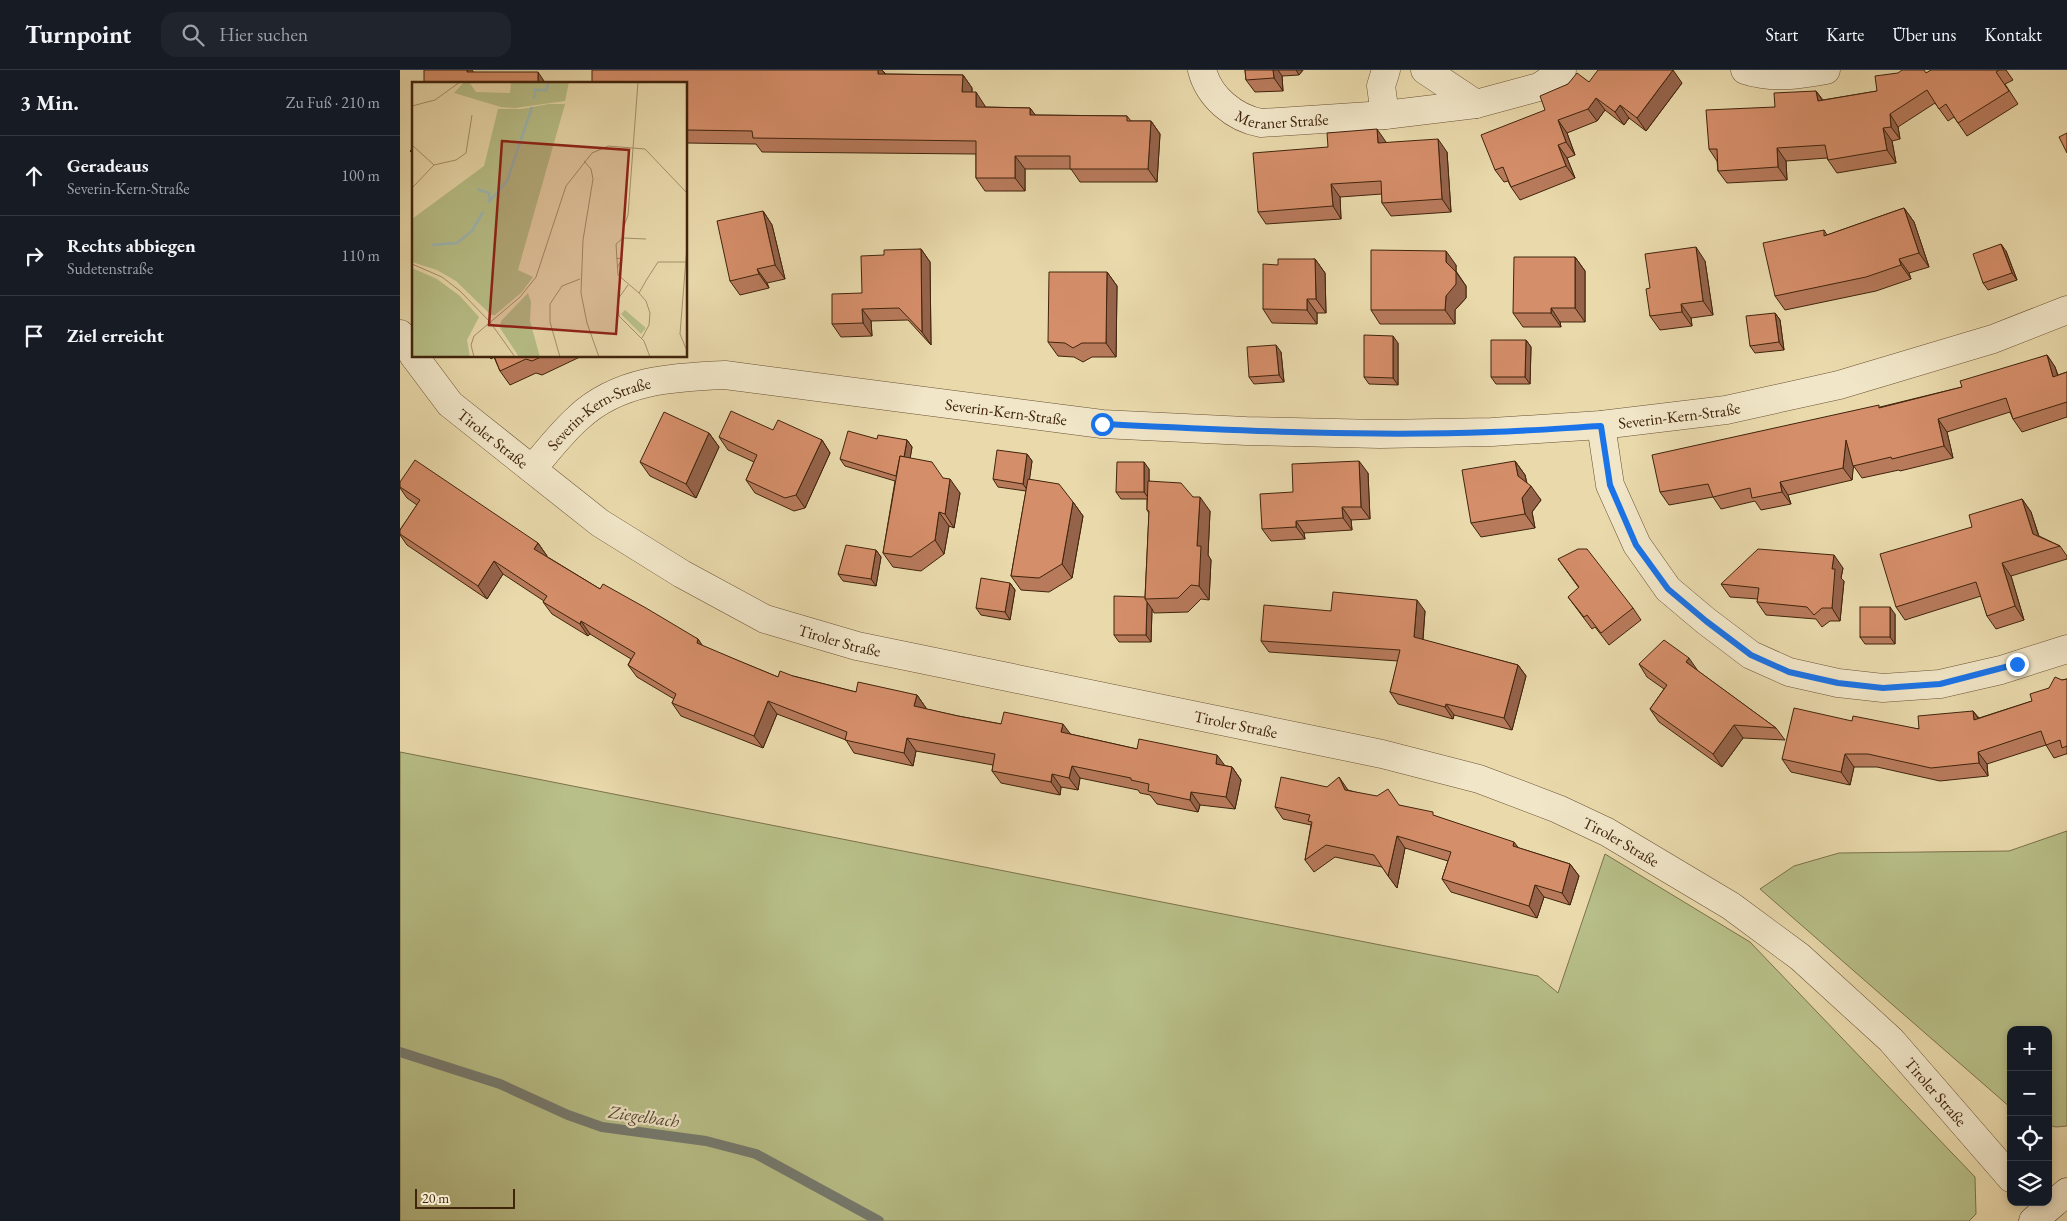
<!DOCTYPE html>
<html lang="de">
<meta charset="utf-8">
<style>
body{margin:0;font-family:"EB Garamond",serif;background:#20242c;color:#f1f3f6}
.controls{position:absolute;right:15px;bottom:15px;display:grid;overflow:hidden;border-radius:10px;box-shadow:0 2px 8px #0003}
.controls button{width:45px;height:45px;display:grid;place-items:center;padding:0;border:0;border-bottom:1px solid #363941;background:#171b24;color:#f1f3f6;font:25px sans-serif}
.scale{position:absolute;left:15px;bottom:12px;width:100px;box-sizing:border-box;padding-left:5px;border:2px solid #40240c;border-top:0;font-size:14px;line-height:18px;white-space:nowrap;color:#40240c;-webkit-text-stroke:4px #f1e6c8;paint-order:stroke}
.stop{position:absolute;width:15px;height:15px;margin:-11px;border:4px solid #1a73e8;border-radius:50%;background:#fff}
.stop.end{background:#1a73e8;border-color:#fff;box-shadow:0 1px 5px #0008}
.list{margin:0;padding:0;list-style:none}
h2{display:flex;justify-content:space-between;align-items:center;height:65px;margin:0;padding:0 20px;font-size:21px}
h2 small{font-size:16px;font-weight:400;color:#9ea1a6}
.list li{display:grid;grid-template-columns:32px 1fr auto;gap:15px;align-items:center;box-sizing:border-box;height:80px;padding:0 20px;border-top:1px solid #363941}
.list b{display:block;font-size:19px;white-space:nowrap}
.list p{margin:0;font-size:16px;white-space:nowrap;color:#9ea1a6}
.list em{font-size:16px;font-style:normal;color:#9ea1a6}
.icon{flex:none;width:28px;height:28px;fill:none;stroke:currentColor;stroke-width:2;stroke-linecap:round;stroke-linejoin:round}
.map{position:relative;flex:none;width:1667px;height:1151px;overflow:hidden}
header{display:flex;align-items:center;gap:30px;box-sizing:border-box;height:70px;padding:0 25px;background:#171b24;border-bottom:1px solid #363941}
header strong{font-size:24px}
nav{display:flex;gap:28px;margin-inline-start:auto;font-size:18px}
.search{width:350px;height:45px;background:#20242c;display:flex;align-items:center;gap:12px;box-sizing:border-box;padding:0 18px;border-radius:15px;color:#9ea1a6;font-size:19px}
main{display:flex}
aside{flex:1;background:#171b24}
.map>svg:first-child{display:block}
</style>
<header>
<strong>Turnpoint</strong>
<div class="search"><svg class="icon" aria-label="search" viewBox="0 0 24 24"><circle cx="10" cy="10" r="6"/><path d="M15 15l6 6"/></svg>Hier suchen</div>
<nav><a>Start</a><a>Karte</a><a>Über uns</a><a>Kontakt</a></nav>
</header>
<main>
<aside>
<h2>3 Min.<small>Zu Fuß · 210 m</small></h2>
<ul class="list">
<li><svg class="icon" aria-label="ahead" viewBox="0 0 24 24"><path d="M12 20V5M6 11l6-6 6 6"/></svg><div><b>Geradeaus</b><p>Severin-Kern-Straße</p></div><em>100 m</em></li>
<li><svg class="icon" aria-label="right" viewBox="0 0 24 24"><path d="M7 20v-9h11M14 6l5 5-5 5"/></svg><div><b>Rechts abbiegen</b><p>Sudetenstraße</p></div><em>110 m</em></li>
<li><svg class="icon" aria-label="arrive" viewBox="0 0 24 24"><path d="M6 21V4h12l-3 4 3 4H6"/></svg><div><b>Ziel erreicht</b></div></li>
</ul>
</aside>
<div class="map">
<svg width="1667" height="1151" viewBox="0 0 1667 1151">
<rect width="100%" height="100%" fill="#e9d9ab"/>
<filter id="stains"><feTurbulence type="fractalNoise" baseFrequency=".004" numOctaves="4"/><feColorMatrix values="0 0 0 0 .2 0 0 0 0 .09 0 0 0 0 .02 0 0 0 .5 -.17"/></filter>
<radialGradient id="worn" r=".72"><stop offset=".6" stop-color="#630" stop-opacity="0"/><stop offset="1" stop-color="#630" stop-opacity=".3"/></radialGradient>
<!-- green -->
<g fill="#b8bf88" stroke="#7c724a">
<path d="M0 682 1138 906 1158 923 1205 784 1350 872 1575 1107 1576 1144 1569 1151H0Z"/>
<path d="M1667 761V1056L1656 1057 1648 1055V960H1611V1038L1360 819 1394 796 1439 783 1609 781Z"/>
</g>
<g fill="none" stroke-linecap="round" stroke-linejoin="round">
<!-- stream -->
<path stroke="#777c71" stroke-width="10" d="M0 982 100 1014 168 1045 202 1057 306 1071 356 1084 479 1151"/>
<defs>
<g id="street">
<path id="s1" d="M802 0C809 27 834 48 861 53L985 45 1076 34 1139 17 1153 8 1162 0"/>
<path d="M1025 0 1076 34"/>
<path d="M1345 0C1371 9 1399 5 1426 0"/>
<path d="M985 45 981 16 986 0"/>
<path d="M0 264 14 286"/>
<path id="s2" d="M14 286 50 334 200 453 282 504 365 549 457 576 982 684 1079 709 1158 739 1207 762 1331 836 1400 887 1491 970 1611 1108"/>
<path d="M1201 355 1210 415 1237 475 1268 519 1306 551 1351 585 1389 602 1438 613 1483 618 1540 614 1601 600 1667 579"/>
<path id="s3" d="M132 399C147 382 161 363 178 348 218 310 273 307 325 305L702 354 846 361 980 364 1092 362 1201 355 1326 340 1439 315 1593 269 1667 240"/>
</g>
<path id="secondary" d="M1633 1151 1667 1122"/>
</defs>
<!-- street casing -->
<use href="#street" stroke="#6a5134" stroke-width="29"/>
<!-- secondary casing -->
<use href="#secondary" stroke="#40240c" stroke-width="29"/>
<!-- street -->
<use href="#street" stroke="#f1e6c8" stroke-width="28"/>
<!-- secondary -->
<use href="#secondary" stroke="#f1e6c8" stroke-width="28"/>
</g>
<!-- wall -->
<g fill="#b77a5b" stroke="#40240c">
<path d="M482 0 486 4 563 5 572 18V22L585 36V37L630 38 635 45 727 46 731 51H751L760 64 757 112H680L671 99H625V121H585L576 108V84L362 82 356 74 286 73V14Z"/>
<path d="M845 0H903L899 5 882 6 883 21 855 22 846 10Z"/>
<path d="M1531 0H1606L1613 10 1605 14 1618 34 1567 66 1554 47 1548 51 1535 33 1498 57 1500 69 1492 71 1496 93 1437 103 1428 90 1427 88 1386 91 1387 110 1327 113 1318 101 1317 91 1309 79 1375 37 1416 21 1423 30 1477 21 1527 3Z"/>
<path d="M1189 12 1282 13 1246 61 1229 48 1224 55 1205 40 1197 51 1167 63 1175 85 1167 88 1175 108 1120 130 1111 117 1108 111 1104 112 1095 100 1145 40Z"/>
<path d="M986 72V73L1047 82 1051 142 991 146 982 133V124L940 127 941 149 866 154 858 142 928 77Z"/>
<path d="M1504 138 1514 152 1529 197 1509 203 1511 209 1476 221 1385 240 1375 226 1424 160 1427 165Z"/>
<path d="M363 141 372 155 385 209 367 213 369 218 340 225 330 211Z"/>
<path d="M521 179 530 192 531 275 508 250 471 251 472 266 441 267 432 254 462 223 484 185Z"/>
<path d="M1606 181 1617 210 1588 220 1583 213Z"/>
<path d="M1175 187 1185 201V252H1160L1161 257H1123L1113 243Z"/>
<path d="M915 189 925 203 926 243H917V254L872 253 863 239 878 195Z"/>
<path d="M1305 191 1313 245 1291 248 1292 256 1260 260 1250 246V218Z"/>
<path d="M1056 195V201L1066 216V228L1055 240V254H980L971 240Z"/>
<path d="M707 202 717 216 716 287H692L683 292 674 287 658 286 648 272Z"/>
<path d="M1375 243 1380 250 1384 280 1355 283 1350 276Z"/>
<path d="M1126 270 1131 277 1130 314H1096L1091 307Z"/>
<path d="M998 273V315L969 314 964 307Z"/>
<path d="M881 282 884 312 854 314 849 307Z"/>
<path d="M1647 285 1655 297 1658 305 1667 302V347L1622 362 1613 349 1610 342 1547 362 1553 388 1500 401 1499 400 1462 408 1453 395 1452 410 1388 425 1391 434 1361 440 1355 431 1321 439 1313 427 1269 435 1260 422 1480 337 1562 317Z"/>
<path d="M89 286H182L142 305 136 303 110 315 100 301 94 287 91 289Z"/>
<path d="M373 360 422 370 430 383 405 438 394 441 355 423 346 410 354 392 328 380 319 367Z"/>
<path d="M309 363 319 377 296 428 250 406 240 392Z"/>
<path d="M477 369 507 370 512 377 510 388 543 408 560 423 554 458 549 456 544 484 521 501 493 497 483 483 495 411 445 396 440 389Z"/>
<path d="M627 384 632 391 629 410 673 432 683 446 672 508 649 522 621 520 611 506 626 421 598 417 593 409Z"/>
<path d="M1115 391 1125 405 1127 413 1141 430 1132 442 1135 458 1081 467 1071 453Z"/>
<path d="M749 399V411L793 427 810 441 808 485 811 490 809 530 801 529 788 542 754 543 752 539 751 572H719L714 565 745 527 749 443 747 440V429H721L716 422Z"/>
<path d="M968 403 970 449 951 450 952 460 904 463 905 469 871 471 862 459 893 422Z"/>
<path d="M0 412 138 473 147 486H146L200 519 298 569 302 576 378 607 393 606 456 622 517 625 526 638V639L558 646 601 654 670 664 737 679 832 697 841 710 835 739 800 735 798 742 757 734 750 725 740 723 738 720 680 708 678 720 661 717 660 725 601 713 592 701 593 695 516 681 513 696 454 683 446 670 377 644 363 678 281 646 272 633 274 629 237 607 228 595 231 589 190 564 188 566 152 544 143 532 144 531 103 504 87 529 7 475 0 465V460L17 435 7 428 0 418Z"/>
<path d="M1622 429 1631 442 1639 466 1660 476 1667 486V489L1611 506 1624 550 1596 559 1587 546 1581 526 1505 550 1496 537 1572 457Z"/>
<path d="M476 480 481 487 476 516 443 511 438 504Z"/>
<path d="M1158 489 1233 538 1241 550 1209 575 1195 557 1192 559 1168 527 1179 518Z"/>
<path d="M1443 498 1441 508 1444 511 1440 551H1430L1422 557 1416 549 1366 545 1357 532 1358 529 1330 527 1321 514Z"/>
<path d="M610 513 615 520 610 550 581 545 576 538Z"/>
<path d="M931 541H1025L1023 570 1118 595 1126 606 1112 660 1054 645 1053 649 998 634 990 622 998 591 869 582 861 571Z"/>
<path d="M1495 544V574H1465L1460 567Z"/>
<path d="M1239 594 1298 601 1376 658 1385 670 1343 668 1322 697 1259 652 1250 639 1264 619 1247 607Z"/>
<path d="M1667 609V684H1666L1654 688 1646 675 1587 694 1588 706 1540 711 1477 697H1454L1450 715 1391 702 1382 689 1452 651 1519 659 1573 641 1579 648 1632 631 1649 618 1662 610Z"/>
<path d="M948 720 1035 746 1119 778 1170 794 1179 806 1170 835 1144 827 1137 848 1051 822 1042 809 1048 791 1005 778 997 818 982 797 935 787 914 802 905 790 911 755 883 749 875 737Z"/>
</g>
<!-- shaded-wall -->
<g fill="#95634a" stroke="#40240c">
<path d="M67 0H72L77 7 67 2Z"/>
<path d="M478 0H482L487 7 478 4Z"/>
<path d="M873 0H878L882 6 883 21 874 8Z"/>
<path d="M896 0H903L899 5Z"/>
<path d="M1273 0 1282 13 1246 61 1237 48Z"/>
<path d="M138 2 146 14H138Z"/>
<path d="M563 5 572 18 571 35 562 22Z"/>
<path d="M1416 21 1425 34 1418 31Z"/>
<path d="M576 22 585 36V51L576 37Z"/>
<path d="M1196 28 1205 40 1197 51 1188 39Z"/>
<path d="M1220 35 1229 48 1224 55 1215 42Z"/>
<path d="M630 38 640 51 630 45Z"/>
<path d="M1490 44 1498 57 1500 69 1491 57Z"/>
<path d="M1158 50 1167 63 1175 85 1166 72Z"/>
<path d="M751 51 760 64 757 112 748 99Z"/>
<path d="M1483 58 1492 71 1496 93 1487 80Z"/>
<path d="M977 59 986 72 987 86 978 73Z"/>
<path d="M1038 69 1047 82 1051 142 1042 129Z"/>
<path d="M1158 75 1167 88 1175 108 1166 96Z"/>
<path d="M1377 78 1386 91 1387 110 1378 97Z"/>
<path d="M615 86 625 99V121L615 108Z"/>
<path d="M931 114 940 127 941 149 933 136Z"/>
<path d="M1504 138 1514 152 1529 197 1519 183Z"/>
<path d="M363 141 372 155 385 209 375 195Z"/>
<path d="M1601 174 1606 181 1617 210 1612 203Z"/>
<path d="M1296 177 1305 191 1313 245 1303 231Z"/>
<path d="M521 179 530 192 531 275 522 262Z"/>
<path d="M1046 181 1056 195V206L1046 192Z"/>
<path d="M1175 187 1185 201V252L1175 238Z"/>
<path d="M915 189 925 203 926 243 916 229Z"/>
<path d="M1499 189 1509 203 1511 209 1501 195Z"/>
<path d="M357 199 367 213 369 218 359 204Z"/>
<path d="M707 202 717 216 716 287 706 273Z"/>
<path d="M1056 202 1066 216V228L1055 240V254L1045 240 1046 226Z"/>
<path d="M907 229 917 243V254L907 240Z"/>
<path d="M1281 234 1291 248 1292 256 1282 242Z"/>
<path d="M1151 238 1160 252 1161 257 1151 243Z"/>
<path d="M462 239 471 251 472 266 463 253Z"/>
<path d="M1375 243 1380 250 1384 280 1379 272Z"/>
<path d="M993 266 998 273V315L993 308Z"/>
<path d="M1126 270 1131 277 1130 314 1125 307Z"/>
<path d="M876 275 881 282 884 312 879 305Z"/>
<path d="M1647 285 1655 297 1662 319 1653 307Z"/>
<path d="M1538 349 1547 362 1553 388 1544 376Z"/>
<path d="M309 363 319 377 296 428 286 414Z"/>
<path d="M422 370 430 383 405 438 396 425Z"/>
<path d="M507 370 512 377 506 414 501 407Z"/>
<path d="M1446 370 1455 383 1452 410 1443 398Z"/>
<path d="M627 384 632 391 628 421 623 414Z"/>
<path d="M959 391 968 403 970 449 961 437Z"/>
<path d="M1115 391 1125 405 1128 420 1118 406Z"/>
<path d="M744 392 749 399V429L744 422Z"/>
<path d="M550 409 560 423 554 458 545 444Z"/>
<path d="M1380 412 1388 425 1391 434 1382 422Z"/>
<path d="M1131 416 1141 430 1132 442 1135 458 1125 444 1122 428Z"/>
<path d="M800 427 810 441 808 485 811 490 809 530 799 516 797 476Z"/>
<path d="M1622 429 1631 442 1642 477 1633 464Z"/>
<path d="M673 432 683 446 672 508 662 494Z"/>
<path d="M942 437 951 450 952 460 943 448Z"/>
<path d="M539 442 549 456 544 484 535 470Z"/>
<path d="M896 451 904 463 905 469 896 457Z"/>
<path d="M138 473 147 486 143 491 134 479Z"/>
<path d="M476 480 481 487 476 516 471 509Z"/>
<path d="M1434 485 1443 498 1441 508 1444 511 1440 551 1432 538V499Z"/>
<path d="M94 491 103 504 87 529 78 516Z"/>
<path d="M1602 493 1611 506 1624 550 1615 536Z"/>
<path d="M610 513 615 520 610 550 605 542Z"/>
<path d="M1017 530 1025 541 1022 579 1014 567Z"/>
<path d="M747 532 752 539 751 572 746 565Z"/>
<path d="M1490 537 1495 544V574L1490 567Z"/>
<path d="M181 551 190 564 188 566 180 554Z"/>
<path d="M298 569 307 582 297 573Z"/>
<path d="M1289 588 1298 601 1286 592Z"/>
<path d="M1118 595 1126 606 1112 660 1104 648Z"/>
<path d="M517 625 526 638 523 649 514 636Z"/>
<path d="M368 631 377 644 363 678 354 666Z"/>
<path d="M1046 634 1054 645 1053 649 1045 637Z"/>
<path d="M1573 641 1582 654 1574 650Z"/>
<path d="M663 654 672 666 661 662Z"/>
<path d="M1334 655 1343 668 1322 697 1313 684Z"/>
<path d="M507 668 516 681 513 696 504 683Z"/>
<path d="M1578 682 1587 694 1588 706 1579 693Z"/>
<path d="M1445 684 1454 697 1450 715 1441 702Z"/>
<path d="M817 685 826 697 816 694Z"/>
<path d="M672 696 680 708 678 720 669 708Z"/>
<path d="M832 697 841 710 835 739 826 727Z"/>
<path d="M652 704 661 717 660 725 651 712Z"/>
<path d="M939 707 948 720 954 732 945 720Z"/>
<path d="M791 722 800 735 798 742 790 730Z"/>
<path d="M997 766 1005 778 997 818 988 806Z"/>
<path d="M1114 772 1123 784 1113 776Z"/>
<path d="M1170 794 1179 806 1170 835 1162 823Z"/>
<path d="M1135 815 1144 827 1137 848 1129 836Z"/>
</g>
<!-- building -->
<g fill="#d58e6a" stroke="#40240c">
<path d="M24 0H67V2H138V14H24Z"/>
<path d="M192 0H478V4L563 5 562 22H576V37L630 38V45L727 46V51H751L748 99H670V86H615V108H576V71L353 68 352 61 286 60V14H192Z"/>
<path d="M845 0H873L874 8 846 10Z"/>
<path d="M1198 0H1273L1237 48 1220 35 1215 42 1196 28 1188 39 1158 50 1166 72 1158 75 1166 96 1111 117 1103 97 1095 100 1081 65 1145 40 1140 26 1168 14 1177 3 1189 12Z"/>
<path d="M1502 0H1524L1526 3 1531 0H1599L1596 2 1609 21 1558 53 1546 34 1539 39 1527 20 1490 44 1491 57 1483 58 1487 80 1428 90 1425 75 1377 78 1378 97 1318 101 1317 79H1309L1306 40 1375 37 1374 23 1416 21 1418 31 1477 21 1475 6 1498 3Z"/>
<path d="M977 59 978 73 1038 69 1042 129 982 133 981 111 931 114 933 136 858 142 853 83 928 77 927 63Z"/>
<path d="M1667 63V83L1659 67Z"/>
<path d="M14 77V85L10 81Z"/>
<path d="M1504 138 1519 183 1499 189 1501 195 1466 207 1375 226 1363 173 1424 160V166Z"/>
<path d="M363 141 375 195 357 199 359 204 330 211 317 151Z"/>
<path d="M1601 174 1612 203 1583 213 1573 184Z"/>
<path d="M1296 177 1303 231 1281 234 1282 242 1250 246 1246 219 1250 218 1245 184Z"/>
<path d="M521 179 522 262 499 238 462 239 463 253 432 254V224L462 223 461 186 484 185V180Z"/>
<path d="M971 180 1046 181V192L1056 202V214L1046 226 1045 240H971Z"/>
<path d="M1114 187H1175V238H1151V243H1113Z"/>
<path d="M878 189H915L916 229H907V240L863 239V194L878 195Z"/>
<path d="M649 202H707L706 273H682L673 278 665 273 648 272Z"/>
<path d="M1375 243 1379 272 1350 276 1346 246Z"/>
<path d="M964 265 993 266V308L964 307Z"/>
<path d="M1091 270H1126L1125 307H1091Z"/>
<path d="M876 275 879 305 849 307 847 277Z"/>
<path d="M1647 285 1653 307 1667 302V332L1613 349 1606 328 1538 349 1544 376 1492 389 1491 387 1453 396 1446 370 1443 398 1380 412 1382 422 1352 428 1350 418 1313 427 1308 414 1260 422 1252 385 1479 335V338L1562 317 1560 311Z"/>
<path d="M94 286H143L132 291 126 289 100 301Z"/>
<path d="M331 341 373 360 378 350 422 370 396 425 385 428 346 410 357 385 319 367Z"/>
<path d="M264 342 309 363 286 414 240 392Z"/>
<path d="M448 361 477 369 478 365 507 370 504 387 500 386 496 406 440 389Z"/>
<path d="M597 380 627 384 623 414 593 409Z"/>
<path d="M500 386 532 392 543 408 550 409 545 444 539 442 535 470 511 487 483 483Z"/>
<path d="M15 390 138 473 134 479 200 519 203 514 246 538 298 569 297 573 337 590 378 607 380 601 393 606 456 622 458 612 517 625 514 636 558 646 601 654 604 642 663 654 661 662 737 679 739 669 817 685 816 694 832 697 826 727 791 722 790 730 748 721 749 714 731 710V708L672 696 669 708 652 704 651 712 592 701 595 684 507 668 504 683 445 670 447 662 368 631 354 666 272 633 276 624 228 595 235 583 181 551 180 554 143 532 147 526 94 491 78 516 0 464V460L20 430 0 417V412Z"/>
<path d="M959 391 961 437H942L943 448 896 451V457L862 459 860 424 893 422 892 394Z"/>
<path d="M1115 391 1118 406 1131 416 1122 428 1125 444 1071 453 1062 400Z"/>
<path d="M717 392H744V422H716Z"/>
<path d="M628 409 659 414 673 432 662 494 639 508 611 506Z"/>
<path d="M748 411 781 413 793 427H800L797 476H801L799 516 791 515 778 528 745 529 749 441 747 440Z"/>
<path d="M1622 429 1633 464 1660 476 1602 493 1615 536 1587 546 1576 512 1496 537 1480 484 1572 457 1569 445Z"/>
<path d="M446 475 476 480 471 509 438 504Z"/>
<path d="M1178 479H1187L1233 538 1201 563 1187 545 1184 547 1168 527 1179 517 1158 489Z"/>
<path d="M1358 479 1434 485 1432 499H1435L1432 538H1422L1414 545 1407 537 1357 532 1359 518 1321 514Z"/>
<path d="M581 508 610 513 605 542 576 538Z"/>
<path d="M933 522 1017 530 1014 567 1118 595 1104 648 1046 634 1045 637 990 622 1000 580 861 571 864 535 931 541Z"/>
<path d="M714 526 745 527V529L747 532 746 565H714Z"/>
<rect x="1460" y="537" width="30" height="30"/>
<path d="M1264 570 1289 588 1286 592 1376 658 1334 655 1313 684 1250 639 1267 615 1239 594Z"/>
<path d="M1655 607 1662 610 1667 609V676L1662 678 1660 670 1646 675 1641 661 1578 682 1579 693 1531 698 1468 684H1445L1441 702 1382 689 1394 638 1452 651 1453 646 1519 659 1518 646 1573 641 1574 650 1632 631 1630 624 1649 618Z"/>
<path d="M881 707 927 717 939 707 945 720 977 726 988 719 999 735 1033 742V745L1114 772 1113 776 1170 794 1162 823 1135 815 1129 836 1042 809 1051 782 997 766 988 806 974 785 926 775 905 790 912 752 908 751 910 745 875 737Z"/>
</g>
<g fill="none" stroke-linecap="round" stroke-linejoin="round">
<!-- route -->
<path stroke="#1a73e8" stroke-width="6" d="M702 354C832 360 962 367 1091 362 1128 361 1165 358 1201 356L1210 415 1236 475 1268 519 1306 551 1351 585 1389 602 1438 613 1483 618 1540 614 1617 594"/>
</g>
<g text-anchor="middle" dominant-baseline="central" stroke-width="4.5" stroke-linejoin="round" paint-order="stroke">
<!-- street labels -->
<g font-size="16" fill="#40240c" stroke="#f1e6c8">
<text stroke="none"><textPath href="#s1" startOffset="104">Meraner Straße</textPath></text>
<text stroke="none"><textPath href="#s3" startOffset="509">Severin-Kern-Straße</textPath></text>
<text stroke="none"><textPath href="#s3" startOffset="1184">Severin-Kern-Straße</textPath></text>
<text stroke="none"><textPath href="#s3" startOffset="89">Severin-Kern-Straße</textPath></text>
<text stroke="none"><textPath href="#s2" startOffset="115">Tiroler Straße</textPath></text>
<text stroke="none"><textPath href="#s2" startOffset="520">Tiroler Straße</textPath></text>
<text stroke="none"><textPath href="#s2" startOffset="925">Tiroler Straße</textPath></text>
<text stroke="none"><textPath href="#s2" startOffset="1330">Tiroler Straße</textPath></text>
<text stroke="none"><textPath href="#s2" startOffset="1735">Tiroler Straße</textPath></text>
</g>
<!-- water labels -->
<g font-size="18" font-style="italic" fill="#574936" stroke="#f1e6c8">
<text transform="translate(244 1046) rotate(8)">Ziegelbach</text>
</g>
</g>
<!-- overview -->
<g transform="translate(12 12)">
<rect width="275" height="275" fill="#e9d9ab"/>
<path d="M52 0H57L64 10 98 11 99 0H157L153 19 103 26 89 25 42 11ZM137 22H153L106 188 121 195 110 210 83 233H79L44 199 25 188 0 180V137L72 84 86 27H110ZM0 186 25 197 48 214 67 235 55 258 58 275H0ZM116 211 119 220 118 239 128 275H107L88 246 89 239ZM213 228 234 246 229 252 209 232Z" fill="#b8bf88"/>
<path fill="none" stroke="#9cb7b5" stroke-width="2.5" d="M122 17 123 8H134L137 0M65 107 77 111 78 119M76 121 95 99 120 25M20 163 45 161 60 149 71 130"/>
<path fill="none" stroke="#a5916b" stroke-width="1" d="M0 24 23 18 48 0M0 63 22 83 0 106M172 79 179 87 181 97 171 158 169 211 175 241 187 275M22 83 44 78 54 71 60 33M212 144 216 133 226 0M275 164 268 252 275 269M204 176 210 177 205 186M0 182 30 195 48 209 78 240 103 275M216 203 206 217 207 234 232 259 238 275M227 211 206 193 204 162 211 156 234 157M230 256 237 243 238 231 234 219 227 211 235 197 246 180H274M62 275 59 263 62 254 108 215 124 195 154 104 180 71 196 64 233 67 275 111M148 275 138 240V222L150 204 168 197"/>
<path fill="#8f2418" fill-opacity="0.15" stroke="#8f2418" stroke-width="2.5" d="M90 59 217 68 204 252 77 243Z"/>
<rect width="275" height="275" fill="none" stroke="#40240c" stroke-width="2.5"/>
</g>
<rect width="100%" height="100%" filter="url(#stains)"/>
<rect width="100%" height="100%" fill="url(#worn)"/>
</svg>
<div class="controls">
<button>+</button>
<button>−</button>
<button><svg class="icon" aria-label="locate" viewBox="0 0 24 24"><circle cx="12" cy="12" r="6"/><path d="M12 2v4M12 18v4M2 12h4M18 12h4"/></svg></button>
<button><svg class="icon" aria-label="layers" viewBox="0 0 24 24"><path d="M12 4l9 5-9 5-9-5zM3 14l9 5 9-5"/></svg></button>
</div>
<div class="scale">20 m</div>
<div class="stop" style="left:702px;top:354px"></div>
<div class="stop end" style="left:1617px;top:594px"></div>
</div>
</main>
